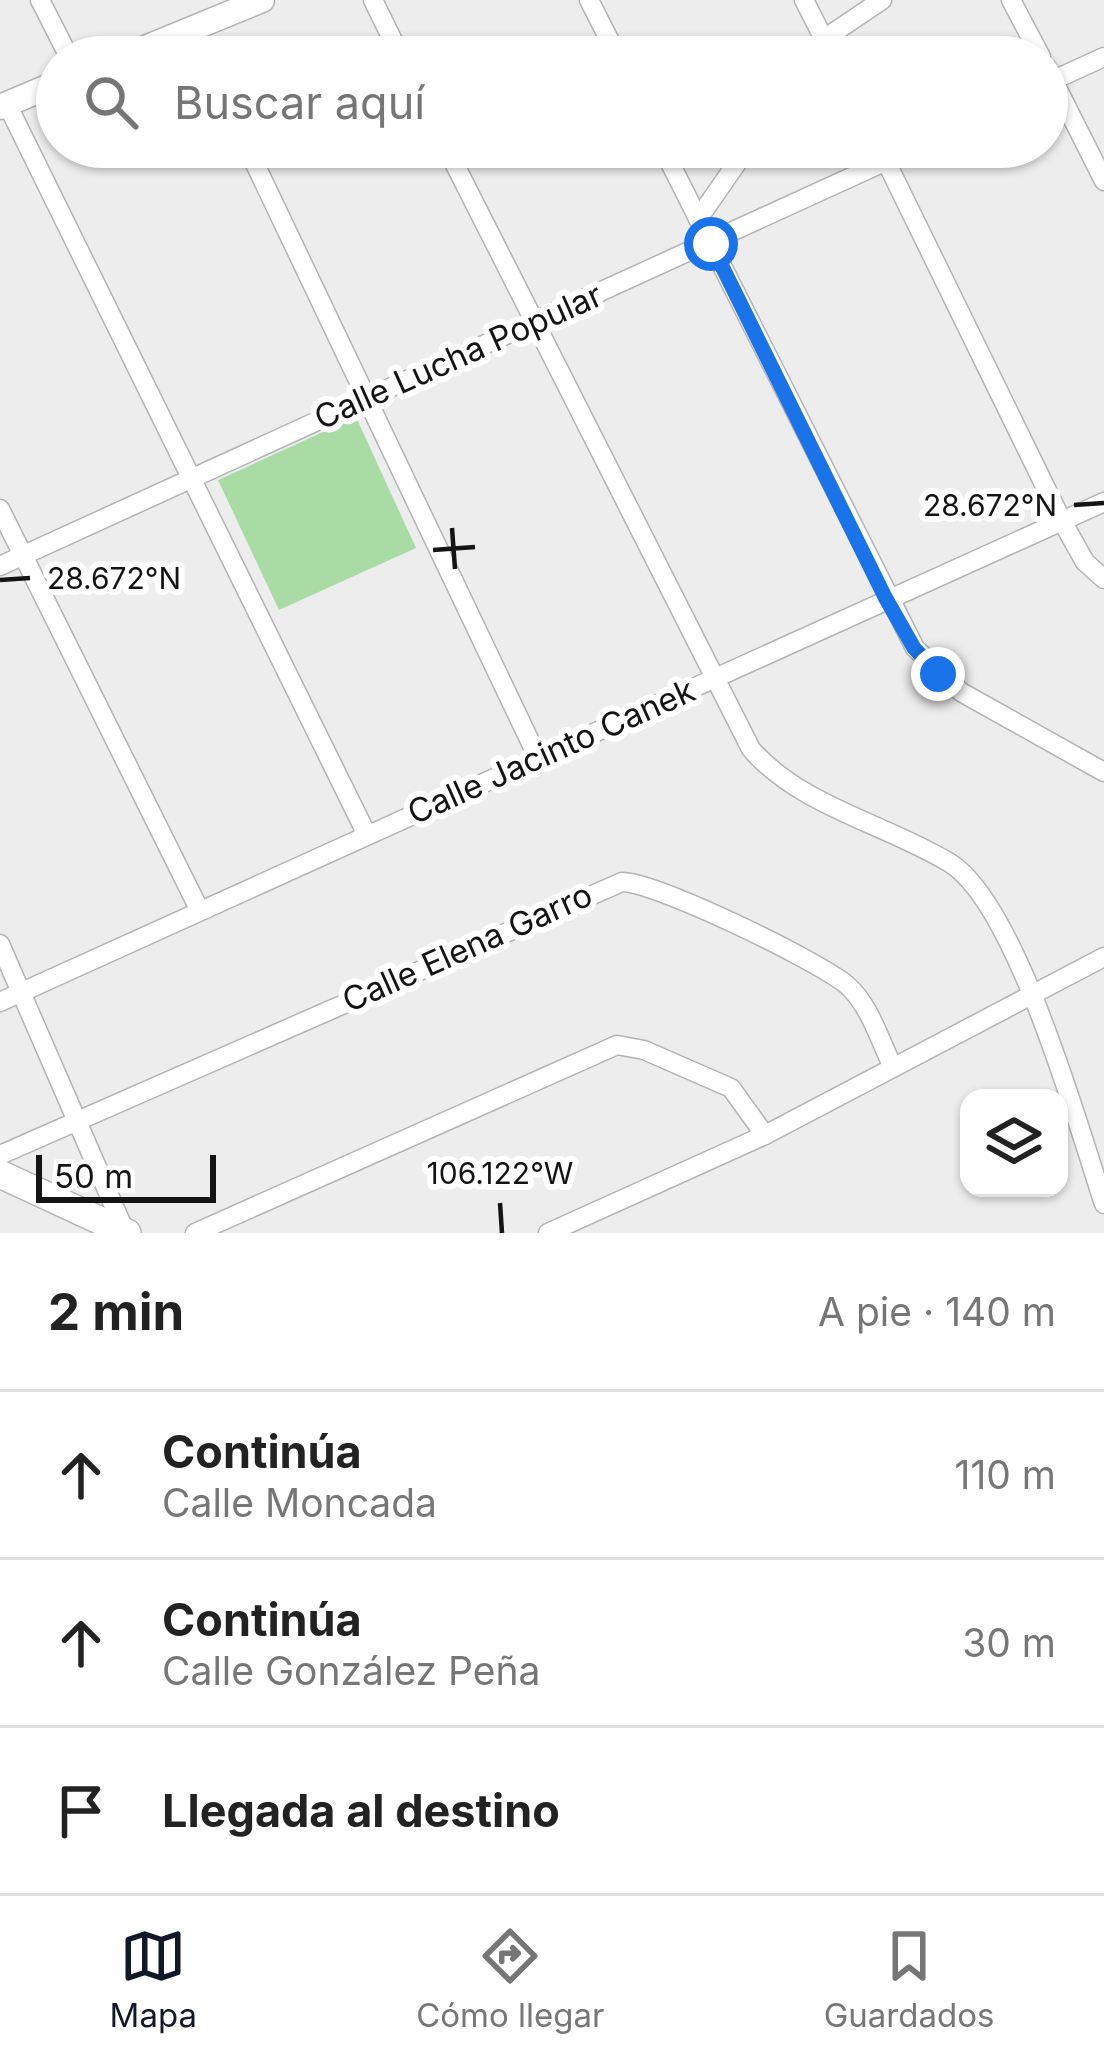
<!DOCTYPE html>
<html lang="es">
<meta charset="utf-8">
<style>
body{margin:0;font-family:Inter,sans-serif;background:#f2f2f2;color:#222}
.controls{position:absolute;right:36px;bottom:36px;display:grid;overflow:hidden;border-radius:24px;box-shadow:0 3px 9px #0004}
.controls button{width:108px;height:108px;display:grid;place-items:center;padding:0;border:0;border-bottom:3px solid #e0e0e0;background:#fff;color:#222;font:60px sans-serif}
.scale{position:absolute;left:36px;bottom:30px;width:180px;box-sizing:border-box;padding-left:12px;border:6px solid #141414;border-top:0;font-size:33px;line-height:42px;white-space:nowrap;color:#141414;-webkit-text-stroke:9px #fff;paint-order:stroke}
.stop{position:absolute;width:36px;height:36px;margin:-27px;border:9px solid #1a73e8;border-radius:50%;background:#fff}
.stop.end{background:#1a73e8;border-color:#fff;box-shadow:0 3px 12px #0008}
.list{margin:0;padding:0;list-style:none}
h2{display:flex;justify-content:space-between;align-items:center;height:156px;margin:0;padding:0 48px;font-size:51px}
h2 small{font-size:39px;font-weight:400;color:#767676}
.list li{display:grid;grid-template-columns:78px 1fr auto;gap:36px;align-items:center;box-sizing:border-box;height:168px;padding:0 48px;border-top:3px solid #e0e0e0}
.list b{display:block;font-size:45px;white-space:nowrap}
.list p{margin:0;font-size:39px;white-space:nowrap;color:#767676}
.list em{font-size:39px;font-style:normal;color:#767676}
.icon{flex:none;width:66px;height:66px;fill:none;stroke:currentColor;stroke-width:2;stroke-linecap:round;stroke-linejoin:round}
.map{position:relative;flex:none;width:1104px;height:1233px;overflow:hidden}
.search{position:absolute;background:#fff;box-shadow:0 3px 9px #0004;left:36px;right:36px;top:36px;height:132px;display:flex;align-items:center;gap:30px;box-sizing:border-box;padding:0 42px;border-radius:66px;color:#767676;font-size:45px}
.sheet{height:660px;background:#fff}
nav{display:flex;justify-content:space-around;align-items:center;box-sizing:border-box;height:168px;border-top:3px solid #e0e0e0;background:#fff;font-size:33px;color:#767676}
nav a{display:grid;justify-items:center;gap:6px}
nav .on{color:#111827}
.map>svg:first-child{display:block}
</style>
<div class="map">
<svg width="1104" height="1233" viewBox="0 0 1104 1233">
<rect width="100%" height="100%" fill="#ededee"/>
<!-- green -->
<path fill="#a8dca4" d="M356 417 416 548 279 610 218 480Z"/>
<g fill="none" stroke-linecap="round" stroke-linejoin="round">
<defs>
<g id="minor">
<path d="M40 0 69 57"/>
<path d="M373 0 401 57"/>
<path d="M589 0 618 57"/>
<path d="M804 0 833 57"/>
<path d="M1011 0 1041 57"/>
<path d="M193 30 205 57"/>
<path d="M811 57 824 39 882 0"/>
<path d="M1047 68 1104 181"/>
<path d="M1047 83 1104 57"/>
<path d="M7 104 366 833"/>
<path d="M247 147 537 756"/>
<path d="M446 147 751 749C800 806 886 824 950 863 1016 904 1078 1125 1104 1204"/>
<path d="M662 147 915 648 961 692 1104 772"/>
<path d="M879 147 1062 521 1085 562 1104 579"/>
<path d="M698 219 748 147"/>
<path d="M0 509 199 909"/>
<path d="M0 566 917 147"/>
<path d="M0 944 123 1227"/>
<path d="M0 1002 1104 502"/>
<path d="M0 1155 622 882C656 882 821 962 848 986 870 1006 880 1041 893 1067"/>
<path d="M195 1233 617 1045 644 1050 731 1088 765 1135"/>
<path d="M548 1233 765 1135 1104 957"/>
</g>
<g id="tertiary">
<path d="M123 57 262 0"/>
<path d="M0 107 57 83"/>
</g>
<path id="secondary" d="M0 1174 127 1233"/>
</defs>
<!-- minor casing -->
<use href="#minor" stroke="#b3b3b4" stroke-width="21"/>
<!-- tertiary casing -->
<use href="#tertiary" stroke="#b3b3b4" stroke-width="27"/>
<!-- secondary casing -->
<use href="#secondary" stroke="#b3b3b4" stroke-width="30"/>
<!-- minor -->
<use href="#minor" stroke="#fff" stroke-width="18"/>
<!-- tertiary -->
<use href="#tertiary" stroke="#fff" stroke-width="24"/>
<!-- secondary -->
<use href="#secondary" stroke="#fff" stroke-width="27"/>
</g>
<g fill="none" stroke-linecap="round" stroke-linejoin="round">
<!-- route -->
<path stroke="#1a73e8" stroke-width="15" d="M711 244 885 597 914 648 938 674"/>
</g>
<!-- ticks -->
<path fill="none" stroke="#141414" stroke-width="4.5" d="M1074 505 1104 503M452 528 455 569M433 550 475 547M0 580 30 578M500 1203 502 1233"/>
<g text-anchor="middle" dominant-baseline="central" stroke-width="12" stroke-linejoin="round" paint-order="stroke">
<!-- street labels -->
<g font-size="33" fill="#141414" stroke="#fff">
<text transform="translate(458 356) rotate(-24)">Calle Lucha Popular</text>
<text transform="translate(551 751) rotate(-24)">Calle Jacinto Canek</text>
<text transform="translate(467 947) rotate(-24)">Calle Elena Garro</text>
</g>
</g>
<g font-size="30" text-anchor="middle" fill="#141414" stroke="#fff" stroke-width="12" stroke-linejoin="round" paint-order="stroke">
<text x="990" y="516">28.672°N</text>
<text x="114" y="589">28.672°N</text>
<text x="500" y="1184">106.122°W</text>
</g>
</svg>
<div class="controls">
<button><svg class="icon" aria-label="layers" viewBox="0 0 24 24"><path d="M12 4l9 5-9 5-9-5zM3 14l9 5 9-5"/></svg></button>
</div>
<div class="scale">50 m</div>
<div class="stop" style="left:711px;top:244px"></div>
<div class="stop end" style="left:938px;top:674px"></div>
<div class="search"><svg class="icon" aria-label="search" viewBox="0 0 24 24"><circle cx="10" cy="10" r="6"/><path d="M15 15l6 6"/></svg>Buscar aquí</div>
</div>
<section class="sheet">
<h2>2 min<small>A pie · 140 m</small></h2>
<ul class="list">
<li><svg class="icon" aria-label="ahead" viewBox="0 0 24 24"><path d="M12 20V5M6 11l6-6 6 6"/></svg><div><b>Continúa</b><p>Calle Moncada</p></div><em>110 m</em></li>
<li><svg class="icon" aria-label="ahead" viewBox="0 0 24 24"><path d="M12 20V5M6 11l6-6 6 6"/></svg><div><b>Continúa</b><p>Calle González Peña</p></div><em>30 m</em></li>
<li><svg class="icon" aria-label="arrive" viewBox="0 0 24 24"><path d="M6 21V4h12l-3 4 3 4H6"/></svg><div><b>Llegada al destino</b></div></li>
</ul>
</section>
<nav>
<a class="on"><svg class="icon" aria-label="map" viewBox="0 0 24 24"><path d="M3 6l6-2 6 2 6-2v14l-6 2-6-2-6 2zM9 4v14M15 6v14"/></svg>Mapa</a>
<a><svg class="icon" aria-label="directions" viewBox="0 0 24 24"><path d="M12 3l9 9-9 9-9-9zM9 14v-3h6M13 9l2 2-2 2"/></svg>Cómo llegar</a>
<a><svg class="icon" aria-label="saved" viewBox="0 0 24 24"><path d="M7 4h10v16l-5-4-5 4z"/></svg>Guardados</a>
</nav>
